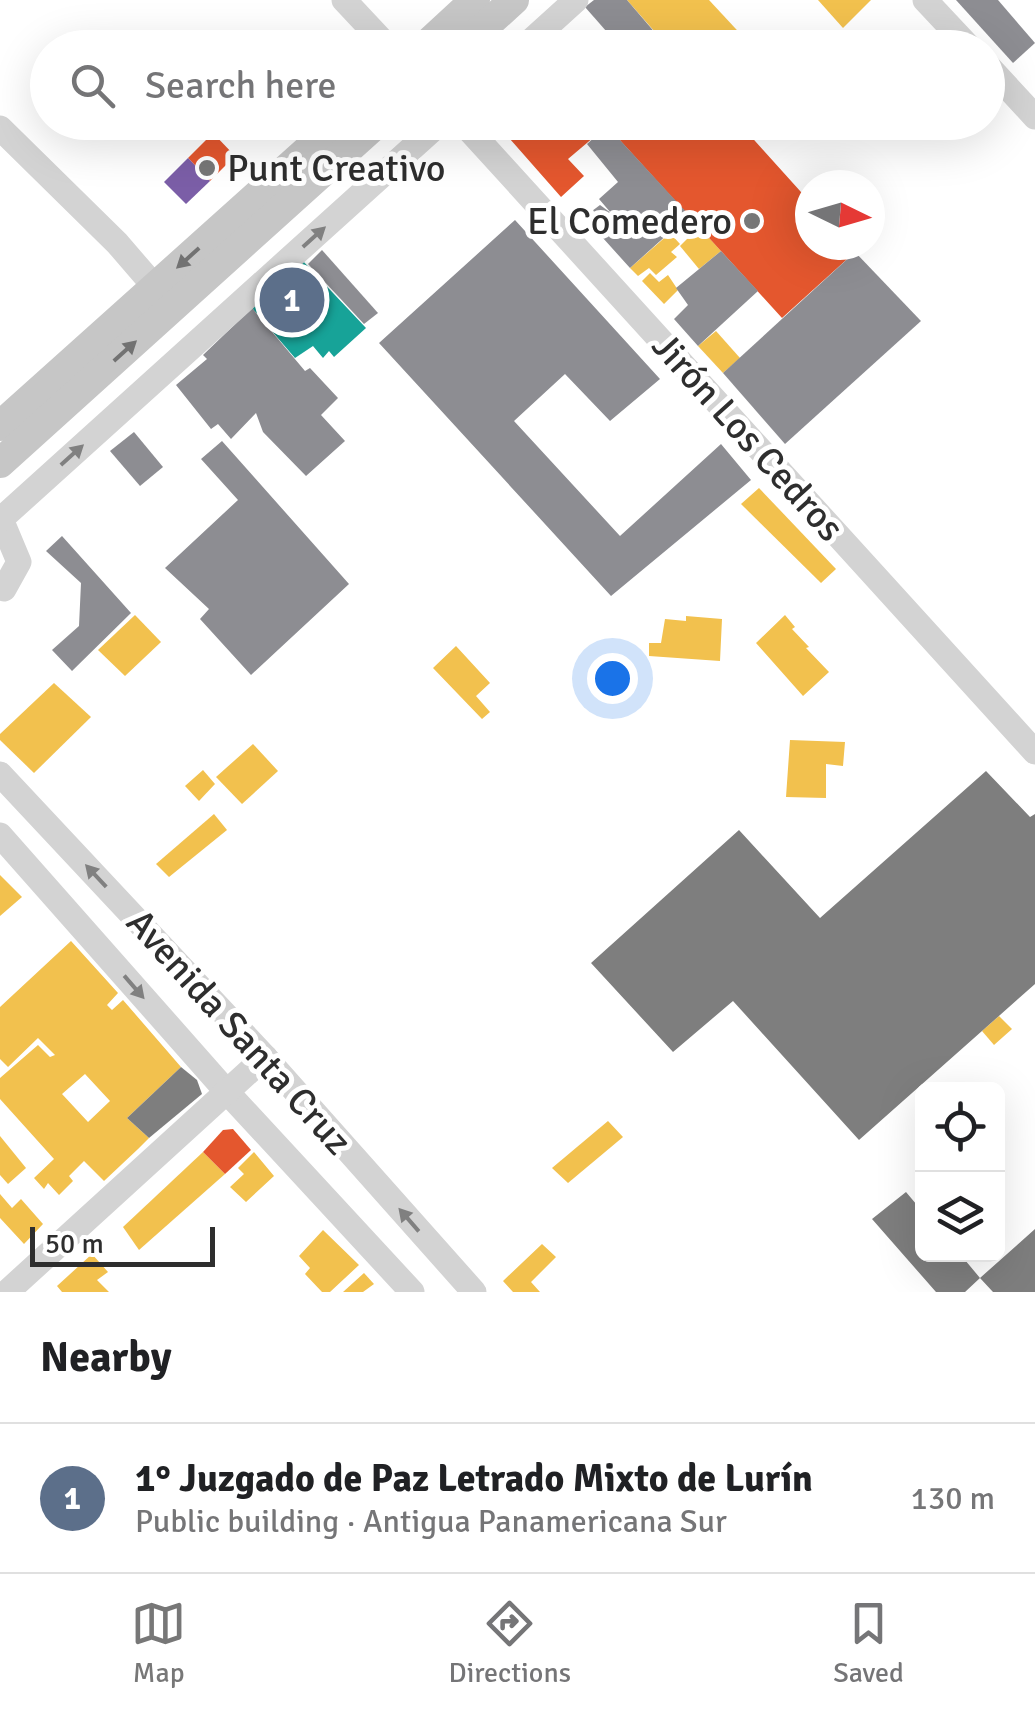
<!DOCTYPE html>
<meta charset="utf-8">
<style>
body{margin:0;font-family:Signika,sans-serif;background:#f6f6f6;color:#202124}
.controls{position:absolute;right:30px;bottom:30px;display:grid;overflow:hidden;border-radius:15px;box-shadow:0 10px 40px #0002}
.controls button{width:90px;height:90px;display:grid;place-items:center;padding:0;border:0;border-bottom:2px solid #e0e0e0;background:#fff;color:#202124;font:50px sans-serif}
.compass{position:absolute;left:795px;top:170px;width:90px;height:90px;border-radius:50%;background:#fff;box-shadow:0 10px 40px #0002;rotate:95deg}
.scale{position:absolute;left:30px;bottom:25px;width:185px;box-sizing:border-box;padding-left:10px;border:5px solid #2e2e2e;border-top:0;font-size:28px;line-height:35px;white-space:nowrap;color:#2e2e2e;-webkit-text-stroke:8px #fff;paint-order:stroke}
.you{position:absolute;left:612px;top:678px;width:35px;height:35px;margin:-25px;border:8px solid #fff;border-radius:50%;background:#1a73e8;box-shadow:0 0 0 15px #1a73e833}
.badge{display:grid;place-items:center;width:65px;height:65px;border-radius:50%;background:#777;color:#fff;font-size:32px;font-weight:700}
.pin{position:absolute;translate:-50% -50%;border:5px solid #fff;box-shadow:0 2px 10px #0006}
.list{margin:0;padding:0;list-style:none}
h2{display:flex;justify-content:space-between;align-items:center;height:130px;margin:0;padding:0 40px;font-size:42px}
h2 small{font-size:32px;font-weight:400;color:#757577}
.list li{display:grid;grid-template-columns:65px 1fr auto;gap:30px;align-items:center;box-sizing:border-box;height:150px;padding:0 40px;border-top:2px solid #e0e0e0}
.list b{display:block;font-size:38px;white-space:nowrap}
.list p{margin:0;font-size:32px;white-space:nowrap;color:#757577}
.list em{font-size:32px;font-style:normal;color:#757577}
.icon{flex:none;width:55px;height:55px;fill:none;stroke:currentColor;stroke-width:2;stroke-linecap:round;stroke-linejoin:round}
.map{position:relative;flex:none;width:1035px;height:1292px;overflow:hidden}
.search{position:absolute;background:#fff;box-shadow:0 10px 40px #0002;left:30px;right:30px;top:30px;height:110px;display:flex;align-items:center;gap:25px;box-sizing:border-box;padding:0 35px;border-radius:55px;color:#757577;font-size:38px}
.sheet{height:280px;background:#fff}
nav{display:flex;justify-content:space-around;align-items:center;box-sizing:border-box;height:140px;border-top:2px solid #e0e0e0;background:#fff;font-size:28px;color:#757577}
nav a{display:grid;justify-items:center;gap:5px}
nav .on{color:#777}
.map>svg:first-child{display:block}
</style>
<div class="map">
<svg width="1035" height="1292" viewBox="0 0 1035 1292">
<rect width="100%" height="100%" fill="#fff"/>
<!-- homes -->
<g fill="#f2c14e" fill-rule="evenodd">
<path d="M627 0H709L748 42 742 48H669Z"/>
<path d="M818 0H871L843 28Z"/>
<path d="M699 227 721 251 699 269 680 246Z"/>
<path d="M670 233 680 244 671 252 677 257 656 275 649 268 638 276 630 268Z"/>
<path d="M650 273 659 282 668 275 678 290 664 304 642 281Z"/>
<path d="M716 331 740 358 723 373 698 346Z"/>
<path d="M759 488 836 569 821 583 741 504Z"/>
<path d="M135 615 161 642 125 676 98 650Z"/>
<path d="M785 615 795 627 792 629 809 647 806 648 829 672 803 696 756 643Z"/>
<path d="M686 616 722 619 720 661 649 656V643H661L665 619 686 621Z"/>
<path d="M456 646 490 683 476 696 490 712 482 719 433 668Z"/>
<path d="M54 683 91 717 34 773 0 740V734Z"/>
<path d="M790 740 845 742 843 766 826 764V798L786 797Z"/>
<path d="M253 744 278 771 242 804 216 777Z"/>
<path d="M203 770 215 784 199 801 185 786Z"/>
<path d="M214 814 227 830 169 877 156 864Z"/>
<path d="M0 875 22 897 0 916Z"/>
<path d="M71 941 118 993 107 1005 112 1010 123 1000 181 1067 127 1118 149 1138 138 1149 104 1181 84 1161 69 1176 73 1181 59 1195 48 1183 44 1189 34 1178 54 1159 0 1099V1078L38 1045 50 1057 55 1055 38 1038 8 1067 0 1059V1007ZM85 1074 110 1101 88 1122 62 1094Z"/>
<path d="M999 1016 1012 1029 994 1045 982 1031Z"/>
<path d="M608 1121 623 1137 568 1183 552 1168Z"/>
<path d="M0 1136 26 1168 8 1184 0 1175Z"/>
<path d="M203 1152 225 1174 139 1250 123 1227Z"/>
<path d="M254 1152 274 1176 246 1202 230 1187 244 1174 238 1168Z"/>
<path d="M0 1194 12 1208 21 1199 43 1224 24 1244 0 1218Z"/>
<path d="M323 1230 359 1265 330 1292H322L305 1274 310 1268 299 1256Z"/>
<path d="M542 1244 556 1257 531 1282 540 1292H513L503 1281Z"/>
<path d="M92 1254 108 1272 97 1280 109 1292H62L57 1286Z"/>
<path d="M364 1273 374 1284 363 1292H343Z"/>
</g>
<!-- shops -->
<g fill="#e4572e">
<path d="M567 32 581 48H550Z"/>
<path d="M657 35 669 48H643Z"/>
<path d="M495 122H738L810 202V245H849L855 252 782 318 607 126 568 159 584 176 561 197Z"/>
<path d="M213 133 235 156 210 181 188 158Z"/>
<path d="M233 1129 251 1150 225 1174 203 1152 223 1130Z"/>
</g>
<!-- offices -->
<path fill="#7b5ea7" d="M188 158 210 181 186 204 164 182Z"/>
<!-- public -->
<path fill="#17a398" d="M302 260 366 328 334 357 329 351 323 358 313 346 295 358 252 308Z"/>
<!-- industry -->
<g fill="#8d8d92">
<path d="M594 0H627L657 35 643 48H621L585 7Z"/>
<path d="M956 0H998L1035 43 1013 63Z"/>
<path d="M607 126 689 215 630 268 584 217 600 205 611 213 599 199 618 182 587 144Z"/>
<path d="M515 220 660 379 610 421 565 374 514 421 620 536 721 444 751 480 611 596 379 343Z"/>
<path d="M322 250 378 313 364 324 308 264Z"/>
<path d="M721 251 758 291 698 346 674 319 688 305 676 288Z"/>
<path d="M855 252 921 321 785 444 723 373Z"/>
<path d="M252 308 305 371 310 368 338 398 321 415 345 441 306 476 263 432 256 413 231 439 218 424 211 429 176 385 207 359 203 355Z"/>
<path d="M134 432 163 467 140 486 110 451Z"/>
<path d="M222 441 349 584 251 675 200 619 209 609 165 568 238 500 201 459Z"/>
<path d="M62 536 131 613 72 671 52 650 79 626 81 583 46 551Z"/>
</g>
<!-- building -->
<g fill="#7e7e7e">
<path d="M986 771 1030 817 1035 814V984L859 1140 733 1001 673 1052 591 963 739 830 820 918Z"/>
<path d="M181 1067 197 1080 202 1094 149 1138 127 1118Z"/>
<path d="M906 1192 922 1211V1254H960L980 1278 1035 1229V1292H993L980 1278 965 1292H936L872 1219Z"/>
</g>
<g fill="none" stroke-linecap="round" stroke-linejoin="round">
<!-- minor -->
<g stroke="#d3d3d3" stroke-width="25">
<path d="M344 0 389 48"/>
<path d="M925 0 970 48"/>
<path d="M523 48 576 0"/>
<path d="M988 66 1035 117"/>
<path d="M462 122 1035 752"/>
<path d="M0 128 117 243 155 287"/>
<path d="M1 519 19 562 4 589"/>
<path d="M0 520 441 122"/>
<path d="M0 774 265 1057 474 1292"/>
<path d="M0 835 227 1092 412 1292"/>
<path d="M7 1292 265 1057"/>
</g>
<!-- major -->
<g stroke="#c6c6c6" stroke-width="30">
<path d="M423 48 475 0"/>
<path d="M461 48 514 0"/>
<path d="M0 426 339 122"/>
<path d="M0 463 378 122"/>
</g>
</g>
<!-- one-way arrows -->
<defs><path id="oneway-solid" d="M-6-.8H1V-3.2L6.5 0L1 3.2V.8H-6Z" transform="scale(2.5)"/></defs>
<g fill="#808080">
<use href="#oneway-solid" transform="translate(314 237) rotate(-42)"/>
<use href="#oneway-solid" transform="translate(72 455) rotate(-42)"/>
<use href="#oneway-solid" transform="translate(96 876) rotate(-133)"/>
<use href="#oneway-solid" transform="translate(134 987) rotate(49)"/>
<use href="#oneway-solid" transform="translate(409 1220) rotate(-131)"/>
</g>
<g fill="#727272">
<use href="#oneway-solid" transform="translate(188 258) rotate(138)"/>
<use href="#oneway-solid" transform="translate(125 351) rotate(-42)"/>
</g>
<!-- markers -->
<g fill="#777" stroke="#fff" stroke-width="4">
<circle cx="207" cy="168" r="10"/>
<circle cx="752" cy="221" r="10"/>
</g>
<g text-anchor="middle" dominant-baseline="central" stroke-width="10" stroke-linejoin="round" paint-order="stroke">
<!-- poi labels -->
<g font-size="38" fill="#2e2e2e" stroke="#fff" text-anchor="start">
<text x="227" y="168">Punt Creativo</text>
<text x="732" y="221" text-anchor="end">El Comedero</text>
</g>
<!-- street labels -->
<g font-size="38" fill="#2e2e2e" stroke="#fff">
<text transform="translate(748 437) rotate(48)">Jirón Los Cedros</text>
<text transform="translate(239 1032) rotate(48)">Avenida Santa Cruz</text>
</g>
</g>
</svg>
<div class="controls">
<button><svg class="icon" aria-label="locate" viewBox="0 0 24 24"><circle cx="12" cy="12" r="6"/><path d="M12 2v4M12 18v4M2 12h4M18 12h4"/></svg></button>
<button><svg class="icon" aria-label="layers" viewBox="0 0 24 24"><path d="M12 4l9 5-9 5-9-5zM3 14l9 5 9-5"/></svg></button>
</div>
<svg class="compass" viewBox="-18 -18 36 36"><path d="M0-13l5 13h-10z" fill="#e53935"/><path d="M0 13l5-13h-10z" fill="#757577"/></svg>
<div class="scale">50 m</div>
<div class="you"></div>
<div class="pin badge" style="left:292px;top:300px;background:#5c6f8a">1</div>
<div class="search"><svg class="icon" aria-label="search" viewBox="0 0 24 24"><circle cx="10" cy="10" r="6"/><path d="M15 15l6 6"/></svg>Search here</div>
</div>
<section class="sheet">
<h2>Nearby<small></small></h2>
<ul class="list">
<li><span class="badge" style="background:#5c6f8a">1</span><div><b>1° Juzgado de Paz Letrado Mixto de Lurín</b><p>Public building · Antigua Panamericana Sur</p></div><em>130 m</em></li>
</ul>
</section>
<nav>
<a class="on"><svg class="icon" aria-label="map" viewBox="0 0 24 24"><path d="M3 6l6-2 6 2 6-2v14l-6 2-6-2-6 2zM9 4v14M15 6v14"/></svg>Map</a>
<a><svg class="icon" aria-label="directions" viewBox="0 0 24 24"><path d="M12 3l9 9-9 9-9-9zM9 14v-3h6M13 9l2 2-2 2"/></svg>Directions</a>
<a><svg class="icon" aria-label="saved" viewBox="0 0 24 24"><path d="M7 4h10v16l-5-4-5 4z"/></svg>Saved</a>
</nav>
